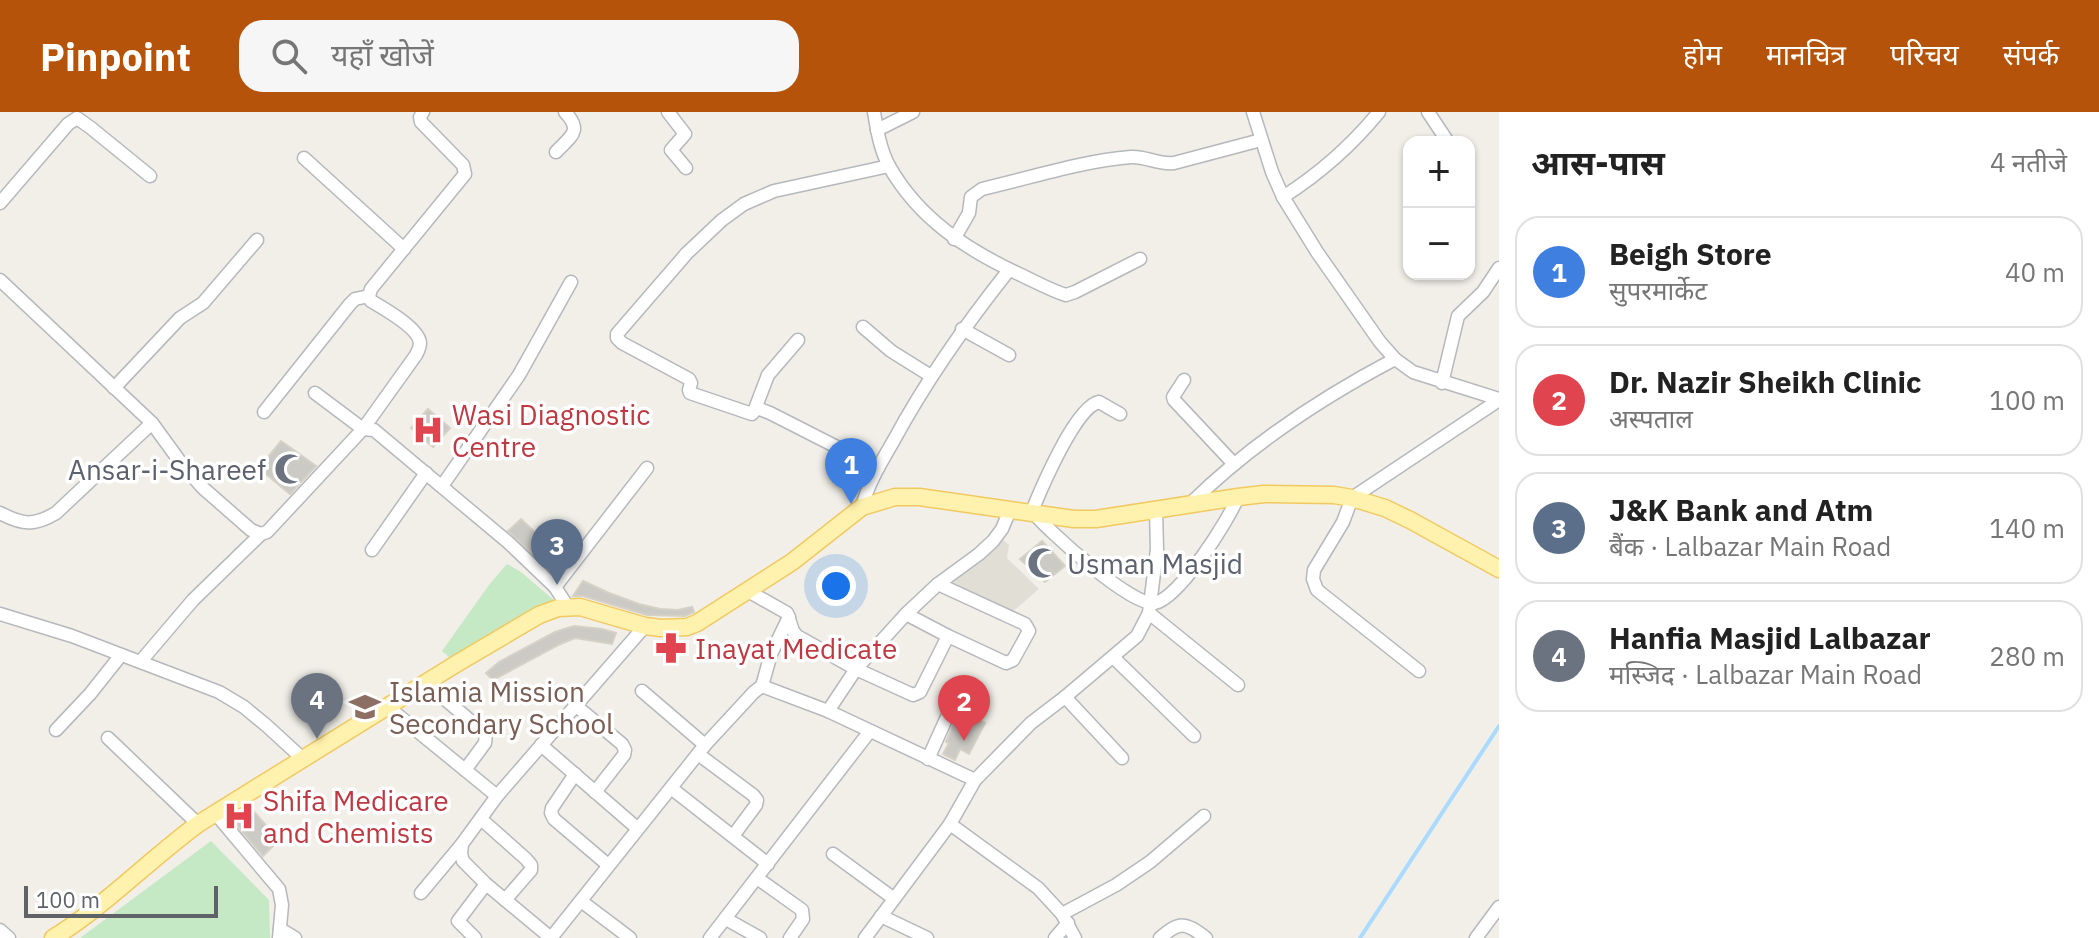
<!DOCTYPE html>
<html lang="hi">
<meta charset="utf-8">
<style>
body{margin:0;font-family:"IBM Plex Sans","Noto Sans Devanagari",sans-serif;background:#f6f6f6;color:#222}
.controls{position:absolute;right:24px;top:24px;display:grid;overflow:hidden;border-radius:16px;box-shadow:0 2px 6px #0004}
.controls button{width:72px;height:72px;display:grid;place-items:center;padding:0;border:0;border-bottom:2px solid #e0e0e0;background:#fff;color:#222;font:40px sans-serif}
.scale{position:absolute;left:24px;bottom:20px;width:194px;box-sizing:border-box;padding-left:8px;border:4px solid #5f6368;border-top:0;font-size:22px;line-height:28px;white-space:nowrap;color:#5f6368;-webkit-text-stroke:6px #fff;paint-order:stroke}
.you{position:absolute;left:836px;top:474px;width:28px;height:28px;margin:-20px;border:6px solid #fff;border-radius:50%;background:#1a73e8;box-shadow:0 0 0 12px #1a73e833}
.badge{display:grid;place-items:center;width:52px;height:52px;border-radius:50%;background:#b45309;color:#fff;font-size:26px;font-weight:700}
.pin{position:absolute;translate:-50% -66px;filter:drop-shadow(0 2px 4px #0008)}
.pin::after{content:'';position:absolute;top:42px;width:28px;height:24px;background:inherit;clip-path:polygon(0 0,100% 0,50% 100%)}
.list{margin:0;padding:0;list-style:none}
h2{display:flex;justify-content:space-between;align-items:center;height:104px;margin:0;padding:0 32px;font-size:34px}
h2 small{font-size:26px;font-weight:400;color:#767676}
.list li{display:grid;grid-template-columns:52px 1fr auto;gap:24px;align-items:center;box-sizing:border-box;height:112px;margin:0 16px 16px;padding:0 16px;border:2px solid #e0e0e0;border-radius:24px}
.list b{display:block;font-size:30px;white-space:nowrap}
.list p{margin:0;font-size:26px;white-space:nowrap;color:#767676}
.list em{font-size:26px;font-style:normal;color:#767676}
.icon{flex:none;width:44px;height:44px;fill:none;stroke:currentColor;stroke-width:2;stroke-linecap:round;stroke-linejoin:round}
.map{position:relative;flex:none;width:1499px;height:826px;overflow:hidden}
header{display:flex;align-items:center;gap:48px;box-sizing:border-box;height:112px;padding:0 40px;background:#b45309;color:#fff}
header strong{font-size:38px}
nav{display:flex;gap:44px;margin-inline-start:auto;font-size:28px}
.search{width:560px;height:72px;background:#f6f6f6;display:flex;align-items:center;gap:20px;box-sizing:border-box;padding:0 28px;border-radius:24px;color:#767676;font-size:30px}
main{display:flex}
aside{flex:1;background:#fff}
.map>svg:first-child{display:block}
</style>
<header>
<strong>Pinpoint</strong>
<div class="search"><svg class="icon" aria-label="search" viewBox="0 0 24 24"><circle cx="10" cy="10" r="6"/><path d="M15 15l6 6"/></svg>यहाँ खोजें</div>
<nav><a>होम</a><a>मानचित्र</a><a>परिचय</a><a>संपर्क</a></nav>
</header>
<main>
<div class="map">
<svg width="1499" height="826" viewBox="0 0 1499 826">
<rect width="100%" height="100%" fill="#f1efe8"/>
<!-- education -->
<path fill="#e1ded6" d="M1003 428 1009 433 1007 446 1039 477 1011 501 951 472Z"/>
<!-- green -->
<g fill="#c5e8c5">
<path d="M507 452 521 460 556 490 454 549 442 539 489 473Z"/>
<path d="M211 729 269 788 270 826H80Z"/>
</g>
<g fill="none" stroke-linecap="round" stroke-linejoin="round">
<!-- stream -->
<path stroke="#aadaff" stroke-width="4" d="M1360 826 1499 614"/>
</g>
<!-- building -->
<g fill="#cccac5" stroke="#d6d1c6" stroke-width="2">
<path d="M428 297 450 316 433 335 411 316Z"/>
<path d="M281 329 316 354 290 382 259 356Z"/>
<path d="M521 407 564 448 554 462 508 419Z"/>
<path d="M1042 429 1065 454 1045 470 1020 447Z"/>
<path d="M583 469 609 481 639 492 660 497 678 498 692 495 694 500 685 504 647 503 583 484H573Z"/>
<path d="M574 514 602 517 616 521 612 532 575 526 558 533 493 568 486 561 499 550 555 520Z"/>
<path d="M960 598 985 611 969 642 960 637 955 648 943 642 949 631 946 630Z"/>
<path d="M249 694 279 728 263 744 233 709Z"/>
</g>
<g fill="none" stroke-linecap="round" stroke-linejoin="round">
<defs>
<g id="minor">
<path d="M668 0 685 22 671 38 686 56"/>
<path d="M874 0C877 18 880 37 889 54 919 107 967 138 1021 163 1036 170 1050 178 1066 183L1075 180 1140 147"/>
<path d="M1253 0 1272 60 1283 85 1317 140 1380 230 1395 247 1413 260 1499 287"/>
<path d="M1428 0 1446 27"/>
<path d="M877 18 913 0"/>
<path d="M556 40C571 24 583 19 565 0"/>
<path d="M304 46 404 137"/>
<path d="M1283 85C1319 62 1352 33 1379 0"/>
<path d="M0 91 68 12 77 6 91 16 150 64"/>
<path d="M954 127 969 101 971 85 982 77C1030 66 1081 49 1131 45 1146 44 1158 53 1174 51L1261 28"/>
<path d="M0 168 152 311 181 351 203 376 251 418 261 422"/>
<path d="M863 215 891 239 931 264"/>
<path d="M962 217 1009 243"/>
<path d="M1184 268 1173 285 1174 288 1233 351"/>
<path d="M1442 271 1458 204 1483 180 1499 156"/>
<path d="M114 276 180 206 203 191 257 128"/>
<path d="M315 281 363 317 374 318 509 431 555 475 568 495"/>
<path d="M755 297 768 263 798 228"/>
<path d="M264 300 350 192 355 187 369 184"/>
<path d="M1120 302 1099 290C1076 294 1041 377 1032 399 1047 418 1133 496 1155 491 1180 485 1228 409 1238 385"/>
<path d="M878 356 770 301 757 296 752 302 690 281 689 278 691 271 689 267 622 231 617 226V222L687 141 722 108 744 92 774 79 889 54"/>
<path d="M442 374 519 263 571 170"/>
<path d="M1191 391C1251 332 1321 286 1395 247"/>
<path d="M862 395C868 371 882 349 894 328 927 267 966 212 1009 158"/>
<path d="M0 401C23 413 34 414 56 401L152 311"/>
<path d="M372 438 426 361"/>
<path d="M555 475 647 356"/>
<path d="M748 479 787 501 793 519 797 524 856 557 913 583 920 580 948 524"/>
<path d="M1149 501 1238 573"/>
<path d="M0 502 72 524 219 580 244 595 267 614 303 647"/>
<path d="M906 502 948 524 1006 551 1013 548 1029 519 1025 512 938 472"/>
<path d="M1113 545 1194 624"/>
<path d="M141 549 193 488 261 422 267 420 363 317 416 243C418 239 420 236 420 231 419 216 383 196 371 189L369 184 371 177 465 62 463 53 421 10 420 5 423 0"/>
<path d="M1419 559 1317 478 1313 467 1314 458 1343 410 1352 386 1499 288"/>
<path d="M426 571 486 622 485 631 465 658"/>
<path d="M762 574 771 542 789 505"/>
<path d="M642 579 705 633"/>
<path d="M1065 585 1122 646"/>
<path d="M575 593 622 632 625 638 624 643 595 680"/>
<path d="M388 595 497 684"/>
<path d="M828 599 856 557 906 502 938 472 979 442 993 429 1002 417 1010 398"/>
<path d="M56 618 90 582 121 543"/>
<path d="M108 626 198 712"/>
<path d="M541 633 637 716"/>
<path d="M698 642 753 683 757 688 756 693 733 724"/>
<path d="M928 647 956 585"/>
<path d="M575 662 552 696 551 701 554 707 608 753"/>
<path d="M671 676 768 752"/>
<path d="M215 701 279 777 282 793 279 826"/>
<path d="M481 707 526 747 531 753V758L505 788"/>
<path d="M950 712 1038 776 1062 802 1075 826"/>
<path d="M833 742 893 786"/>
<path d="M757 766 802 798 803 807 790 826"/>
<path d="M421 781 462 732"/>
<path d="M581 789 630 826"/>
<path d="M1062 802 1116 773 1150 750 1204 704"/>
<path d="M881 804 927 826"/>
<path d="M726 807 760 826"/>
<path d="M280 817 295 826"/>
<path d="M0 818 9 826"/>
<path d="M475 826 458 809 486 772"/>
<path d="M551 826 705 633 754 580 762 574 828 599 975 668"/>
<path d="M551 826 486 772 463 749 461 742 462 732 497 684 645 514"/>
<path d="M710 826 870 619"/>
<path d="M865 826 950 712 975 668 1031 611 1065 585 1137 524 1149 501 1157 437 1156 398"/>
<path d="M1055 826 1068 811"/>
<path d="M1160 826C1180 809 1185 810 1206 826"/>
<path d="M1476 826 1499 795"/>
</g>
<path id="major" d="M53 826C105 794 149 748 198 712L456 552 539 503 558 496 580 495 645 514 661 516 687 515 697 511 792 450 862 395 895 385H919L1074 407H1096L1238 385 1264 382 1334 383 1352 386 1385 396 1410 408 1499 457"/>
</defs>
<!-- minor casing -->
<use href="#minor" stroke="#b5b8bc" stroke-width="15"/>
<!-- major casing -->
<use href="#major" stroke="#f2c960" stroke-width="19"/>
<!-- minor -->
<use href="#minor" stroke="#fff" stroke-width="12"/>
<!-- major -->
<use href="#major" stroke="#fff2af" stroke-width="16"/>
</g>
<!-- icons -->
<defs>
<symbol id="hospital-bare" viewBox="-9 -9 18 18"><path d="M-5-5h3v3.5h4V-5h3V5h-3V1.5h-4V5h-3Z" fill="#e0444e" stroke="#fff" stroke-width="2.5" paint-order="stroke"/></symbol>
<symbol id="mosque-bare" viewBox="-9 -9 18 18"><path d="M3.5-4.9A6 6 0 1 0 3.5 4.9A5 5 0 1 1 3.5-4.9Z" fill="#6b7280" stroke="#fff" stroke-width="2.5" paint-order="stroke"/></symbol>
<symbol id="pharmacy-bare" viewBox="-9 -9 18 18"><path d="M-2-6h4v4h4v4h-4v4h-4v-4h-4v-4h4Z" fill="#e0444e" stroke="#fff" stroke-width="2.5" paint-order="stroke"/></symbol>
<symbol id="school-bare" viewBox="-9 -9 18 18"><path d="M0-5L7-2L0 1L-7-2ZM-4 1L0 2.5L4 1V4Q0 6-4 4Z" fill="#8d6e63" stroke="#fff" stroke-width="2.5" paint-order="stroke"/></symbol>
</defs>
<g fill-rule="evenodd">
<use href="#hospital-bare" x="406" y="296" width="44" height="44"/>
<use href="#mosque-bare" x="268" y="335" width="44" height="44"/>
<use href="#mosque-bare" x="1021" y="429" width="44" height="44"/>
<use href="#pharmacy-bare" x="649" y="514" width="44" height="44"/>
<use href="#school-bare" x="343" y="573" width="44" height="44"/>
<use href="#hospital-bare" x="217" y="682" width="44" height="44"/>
</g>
<g text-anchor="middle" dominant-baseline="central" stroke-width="7" stroke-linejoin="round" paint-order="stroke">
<!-- health labels -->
<g font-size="28" fill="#be3a42" stroke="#fff" text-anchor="start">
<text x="452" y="302">Wasi Diagnostic<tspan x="452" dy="32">Centre</tspan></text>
<text x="695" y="536">Inayat Medicate</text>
<text x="263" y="688">Shifa Medicare<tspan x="263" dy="32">and Chemists</tspan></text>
</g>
<!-- worship labels -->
<g font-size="28" fill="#5b616d" stroke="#fff" text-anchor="end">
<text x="266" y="357">Ansar-i-Shareef</text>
<text x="1067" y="451" text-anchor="start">Usman Masjid</text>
</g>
<!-- education labels -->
<g font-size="28" fill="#785e54" stroke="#fff" text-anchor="start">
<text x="389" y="579">Islamia Mission<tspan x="389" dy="32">Secondary School</tspan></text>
</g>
</g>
</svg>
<div class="controls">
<button>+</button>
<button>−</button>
</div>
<div class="scale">100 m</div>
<div class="you"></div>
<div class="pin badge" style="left:851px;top:392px;background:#3f7fe0">1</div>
<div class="pin badge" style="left:964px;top:629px;background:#e0444e">2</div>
<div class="pin badge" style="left:557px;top:473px;background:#5c6f8a">3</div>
<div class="pin badge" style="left:317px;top:627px;background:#6b7280">4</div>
</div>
<aside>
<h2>आस-पास<small>4 नतीजे</small></h2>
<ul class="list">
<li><span class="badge" style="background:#3f7fe0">1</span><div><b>Beigh Store</b><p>सुपरमार्केट</p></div><em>40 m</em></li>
<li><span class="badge" style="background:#e0444e">2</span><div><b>Dr. Nazir Sheikh Clinic</b><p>अस्पताल</p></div><em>100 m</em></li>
<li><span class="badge" style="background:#5c6f8a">3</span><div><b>J&amp;K Bank and Atm</b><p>बैंक · Lalbazar Main Road</p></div><em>140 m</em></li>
<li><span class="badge" style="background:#6b7280">4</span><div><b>Hanfia Masjid Lalbazar</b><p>मस्जिद · Lalbazar Main Road</p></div><em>280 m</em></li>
</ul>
</aside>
</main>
